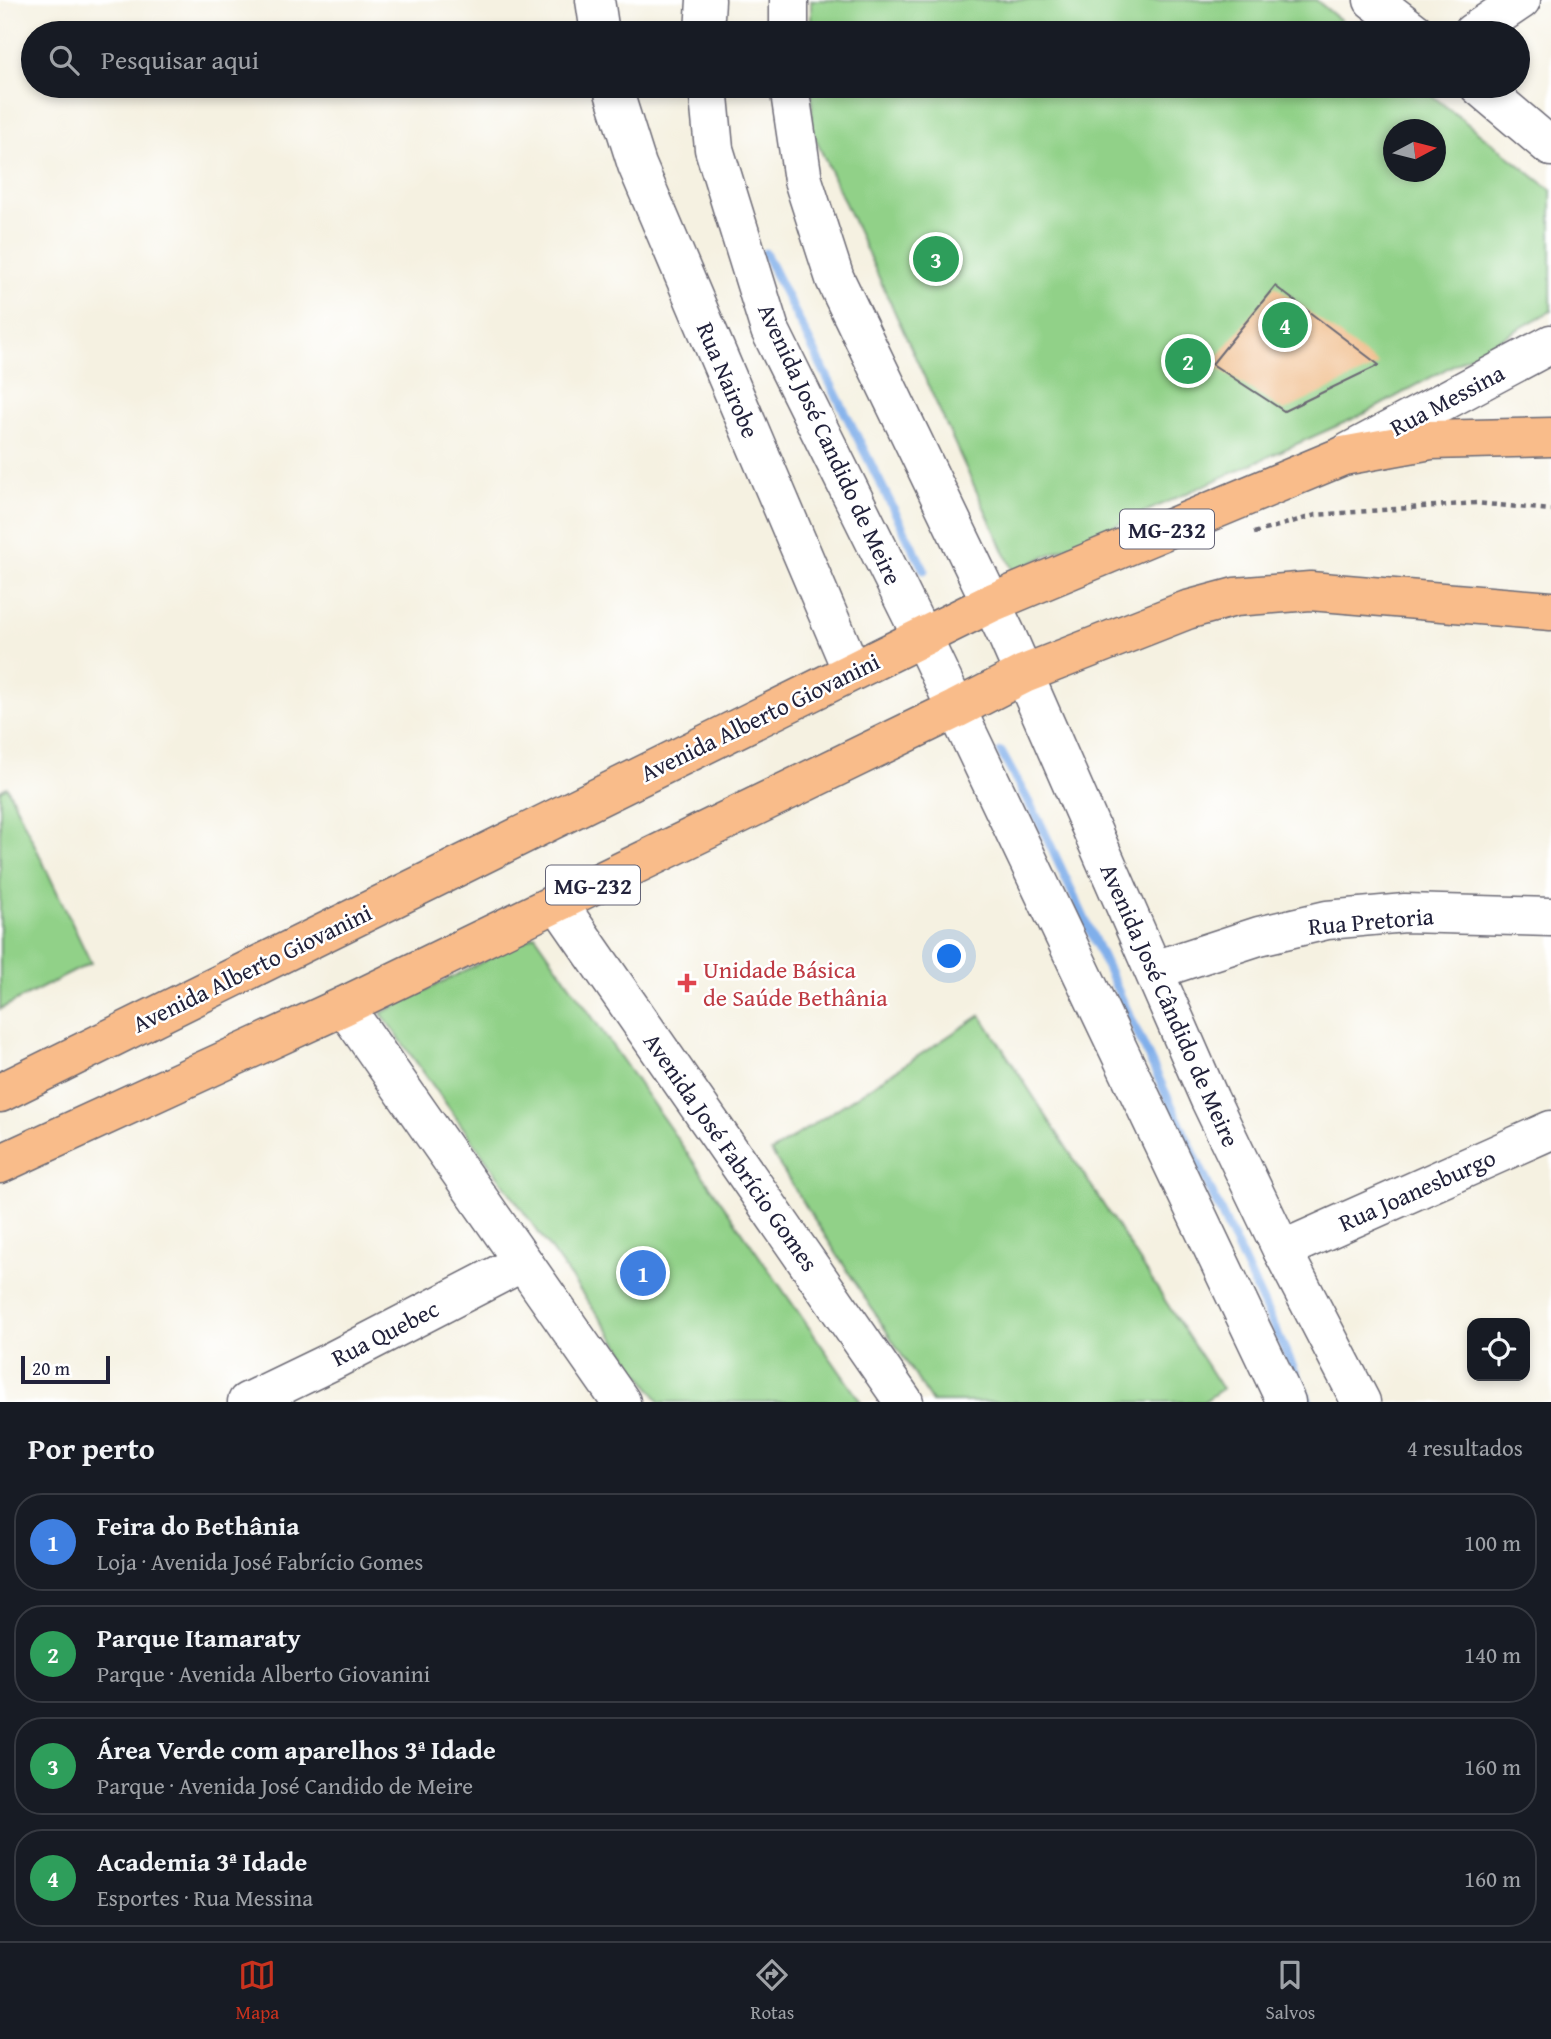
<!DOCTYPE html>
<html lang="pt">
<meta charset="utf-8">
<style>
body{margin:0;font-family:"Gentium Book Plus",serif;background:#242831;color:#f1f3f6}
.controls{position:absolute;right:21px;bottom:21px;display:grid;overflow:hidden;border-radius:14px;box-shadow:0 4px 10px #0003}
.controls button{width:63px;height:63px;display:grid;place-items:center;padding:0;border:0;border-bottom:2px solid #363941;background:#171b24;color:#f1f3f6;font:35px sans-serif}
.compass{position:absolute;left:1383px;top:119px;width:63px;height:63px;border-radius:50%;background:#171b24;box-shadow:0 4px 10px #0003;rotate:83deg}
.scale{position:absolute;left:21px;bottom:18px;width:89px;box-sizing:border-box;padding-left:7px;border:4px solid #22223b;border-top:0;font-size:19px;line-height:24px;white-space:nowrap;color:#22223b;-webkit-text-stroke:5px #fff;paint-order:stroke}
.you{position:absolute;left:950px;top:957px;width:24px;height:24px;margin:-18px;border:5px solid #fff;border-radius:50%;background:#1a73e8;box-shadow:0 0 0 10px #1a73e833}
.badge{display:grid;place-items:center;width:46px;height:46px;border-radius:50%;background:#c8321e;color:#fff;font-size:23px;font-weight:700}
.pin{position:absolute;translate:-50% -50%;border:4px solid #fff;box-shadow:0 2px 7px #0006}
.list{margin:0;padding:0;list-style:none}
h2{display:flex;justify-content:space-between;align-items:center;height:91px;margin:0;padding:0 28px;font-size:30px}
h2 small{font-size:23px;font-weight:400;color:#9ea1a6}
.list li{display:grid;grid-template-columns:46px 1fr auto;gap:21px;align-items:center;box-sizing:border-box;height:98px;margin:0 14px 14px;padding:0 14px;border:2px solid #363941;border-radius:28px}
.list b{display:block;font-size:26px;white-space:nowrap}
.list p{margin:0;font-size:23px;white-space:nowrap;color:#9ea1a6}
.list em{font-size:23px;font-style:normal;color:#9ea1a6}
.icon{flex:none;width:38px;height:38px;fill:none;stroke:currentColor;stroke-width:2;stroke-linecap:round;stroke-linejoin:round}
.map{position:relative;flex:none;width:1551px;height:1402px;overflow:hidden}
.search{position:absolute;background:#171b24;box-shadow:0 4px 10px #0003;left:21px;right:21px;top:21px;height:77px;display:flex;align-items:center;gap:18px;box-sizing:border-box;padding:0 24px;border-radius:38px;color:#9ea1a6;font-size:26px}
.sheet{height:539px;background:#171b24}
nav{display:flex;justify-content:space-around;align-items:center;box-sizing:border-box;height:98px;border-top:2px solid #363941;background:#171b24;font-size:19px;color:#9ea1a6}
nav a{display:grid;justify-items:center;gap:4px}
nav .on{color:#c8321e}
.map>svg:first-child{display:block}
</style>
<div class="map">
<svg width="1551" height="1402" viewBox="0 0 1551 1402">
<rect width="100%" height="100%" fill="#fff"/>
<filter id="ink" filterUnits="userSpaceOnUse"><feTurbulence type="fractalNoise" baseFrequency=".0143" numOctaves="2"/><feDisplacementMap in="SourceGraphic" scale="14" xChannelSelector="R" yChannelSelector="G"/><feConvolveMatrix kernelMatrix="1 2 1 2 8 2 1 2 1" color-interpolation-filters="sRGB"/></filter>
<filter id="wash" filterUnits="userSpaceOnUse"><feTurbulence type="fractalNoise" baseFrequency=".00686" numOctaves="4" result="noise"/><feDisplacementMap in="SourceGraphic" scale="28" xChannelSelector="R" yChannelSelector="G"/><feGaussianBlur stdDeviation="1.57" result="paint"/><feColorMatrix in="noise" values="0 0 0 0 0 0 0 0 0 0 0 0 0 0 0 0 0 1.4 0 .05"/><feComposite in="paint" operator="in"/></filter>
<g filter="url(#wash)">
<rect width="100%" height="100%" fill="#f5f1e1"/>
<!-- green -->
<g fill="#91d188" stroke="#5a7a62" stroke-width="2" fill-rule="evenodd">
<path d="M811 0H1316L1356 33H811Z"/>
<path d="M812 86H1420L1551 190V311L1368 412 1013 571 812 131ZM1394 130H1436V172H1394Z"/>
<path d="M7 787 91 963 0 1009V791Z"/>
<path d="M535 935 861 1402H660L381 1013Z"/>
<path d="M981 1015 1222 1389 1203 1402H932L771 1152Z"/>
</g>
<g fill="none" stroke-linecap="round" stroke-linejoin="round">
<!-- stream -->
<g stroke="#80afea" stroke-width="9">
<path d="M765 253 924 570"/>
<path d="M1001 752 1041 825 1309 1402"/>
</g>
</g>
<g id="blocks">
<!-- building -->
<path fill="#efb67f" d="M1275 286 1379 365 1284 411 1212 364Z"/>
</g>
</g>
<g filter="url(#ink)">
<use href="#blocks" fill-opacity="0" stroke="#6c6a75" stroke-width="2"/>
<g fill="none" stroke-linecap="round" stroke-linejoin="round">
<defs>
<g id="minor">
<path d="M595 0 600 33"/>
<path d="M1373 0 1416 33"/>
<path d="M704 33 706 0"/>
<path d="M789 33V0"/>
<path d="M1472 33 1521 0"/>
<path d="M612 86 637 165 852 671"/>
<path d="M708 86 714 149 770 330 922 637 1286 1402"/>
<path d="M789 86 803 180 835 279 1007 636 1210 1100 1282 1250 1361 1402"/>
<path d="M1479 86 1551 147"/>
<path d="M1349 452 1551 344"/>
<path d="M557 902 904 1402"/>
<path d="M1155 970 1259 936 1327 920 1405 913 1551 917"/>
<path d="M344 1006 621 1402"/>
<path d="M1282 1250 1551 1130"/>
<path d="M247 1402 332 1361 523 1262"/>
</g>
<g id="major">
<path d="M0 1093 991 603 1343 456 1431 440 1551 437"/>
<path d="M0 1164 344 1006 956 709 1024 674 1187 610 1235 597 1310 591 1551 611"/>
</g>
</defs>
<!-- minor casing -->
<use href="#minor" stroke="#6c6a75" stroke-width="41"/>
<!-- major casing -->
<use href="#major" stroke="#6c6a75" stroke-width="41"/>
<!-- path -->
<path stroke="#6c6a75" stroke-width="4.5" stroke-dasharray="5 5" stroke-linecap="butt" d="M1254 533 1316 515 1476 503 1551 510"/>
<!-- minor -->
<use href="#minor" stroke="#fff" stroke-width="38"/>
<!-- major -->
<use href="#major" stroke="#f9bc8a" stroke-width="38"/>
</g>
</g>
<!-- markers -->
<path fill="#e0444e" stroke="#fff" stroke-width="2.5" d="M683.5 972.5h7v7h7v7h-7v7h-7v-7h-7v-7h7z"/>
<g text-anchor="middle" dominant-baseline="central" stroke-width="5" stroke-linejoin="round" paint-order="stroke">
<!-- shield labels -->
<g fill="#fff" stroke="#646476" stroke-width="2">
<rect x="1120" y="509.5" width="94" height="39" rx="5"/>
<rect x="546" y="865.5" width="94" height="39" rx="5"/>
</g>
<g font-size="23" font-weight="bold" fill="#22223b">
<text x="1167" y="529">MG-232</text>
<text x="593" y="885">MG-232</text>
</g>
<!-- street labels -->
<g font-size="24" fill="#22223b" stroke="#fff">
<text transform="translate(728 380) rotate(67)">Rua Nairobe</text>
<text transform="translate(1447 400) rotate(-28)">Rua Messina</text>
<text transform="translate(830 444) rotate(65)">Avenida José Candido de Meire</text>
<text transform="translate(760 717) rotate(-26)">Avenida Alberto Giovanini</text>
<text transform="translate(1371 921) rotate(-5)">Rua Pretoria</text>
<text transform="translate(252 968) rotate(-26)">Avenida Alberto Giovanini</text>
<text transform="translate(1170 1005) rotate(66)">Avenida José Cândido de Meire</text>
<text transform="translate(731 1152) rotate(55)">Avenida José Fabrício Gomes</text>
<text transform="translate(1417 1190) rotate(-24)">Rua Joanesburgo</text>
<text transform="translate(385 1333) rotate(-27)">Rua Quebec</text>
</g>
<!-- health labels -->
<g font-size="24" fill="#be3a42" stroke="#fff" text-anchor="start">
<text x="703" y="969">Unidade Básica<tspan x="703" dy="28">de Saúde Bethânia</tspan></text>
</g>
</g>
</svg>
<div class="controls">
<button><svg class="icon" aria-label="locate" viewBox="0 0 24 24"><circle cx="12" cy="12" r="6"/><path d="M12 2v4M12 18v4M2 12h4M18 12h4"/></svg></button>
</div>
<svg class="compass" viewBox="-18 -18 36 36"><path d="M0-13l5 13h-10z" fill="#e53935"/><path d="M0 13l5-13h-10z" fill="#9ea1a6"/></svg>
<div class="scale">20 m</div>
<div class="you"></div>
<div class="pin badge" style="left:643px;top:1273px;background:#3f7fe0">1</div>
<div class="pin badge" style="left:1188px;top:361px;background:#2e9e5b">2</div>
<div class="pin badge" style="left:936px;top:259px;background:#2e9e5b">3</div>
<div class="pin badge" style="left:1285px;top:325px;background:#2e9e5b">4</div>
<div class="search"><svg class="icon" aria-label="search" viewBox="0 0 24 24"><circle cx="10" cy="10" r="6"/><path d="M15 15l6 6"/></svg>Pesquisar aqui</div>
</div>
<section class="sheet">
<h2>Por perto<small>4 resultados</small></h2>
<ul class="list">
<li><span class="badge" style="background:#3f7fe0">1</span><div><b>Feira do Bethânia</b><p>Loja · Avenida José Fabrício Gomes</p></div><em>100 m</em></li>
<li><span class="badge" style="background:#2e9e5b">2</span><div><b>Parque Itamaraty</b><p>Parque · Avenida Alberto Giovanini</p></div><em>140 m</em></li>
<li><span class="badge" style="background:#2e9e5b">3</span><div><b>Área Verde com aparelhos 3ª Idade</b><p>Parque · Avenida José Candido de Meire</p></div><em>160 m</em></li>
<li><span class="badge" style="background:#2e9e5b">4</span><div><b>Academia 3ª Idade</b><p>Esportes · Rua Messina</p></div><em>160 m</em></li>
</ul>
</section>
<nav>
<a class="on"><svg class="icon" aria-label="map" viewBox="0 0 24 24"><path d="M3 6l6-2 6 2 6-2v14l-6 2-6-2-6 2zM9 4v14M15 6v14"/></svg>Mapa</a>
<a><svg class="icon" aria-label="directions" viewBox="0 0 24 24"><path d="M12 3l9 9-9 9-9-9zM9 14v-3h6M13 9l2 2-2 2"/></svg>Rotas</a>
<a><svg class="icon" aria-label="saved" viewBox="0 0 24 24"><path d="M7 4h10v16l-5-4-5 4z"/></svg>Salvos</a>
</nav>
